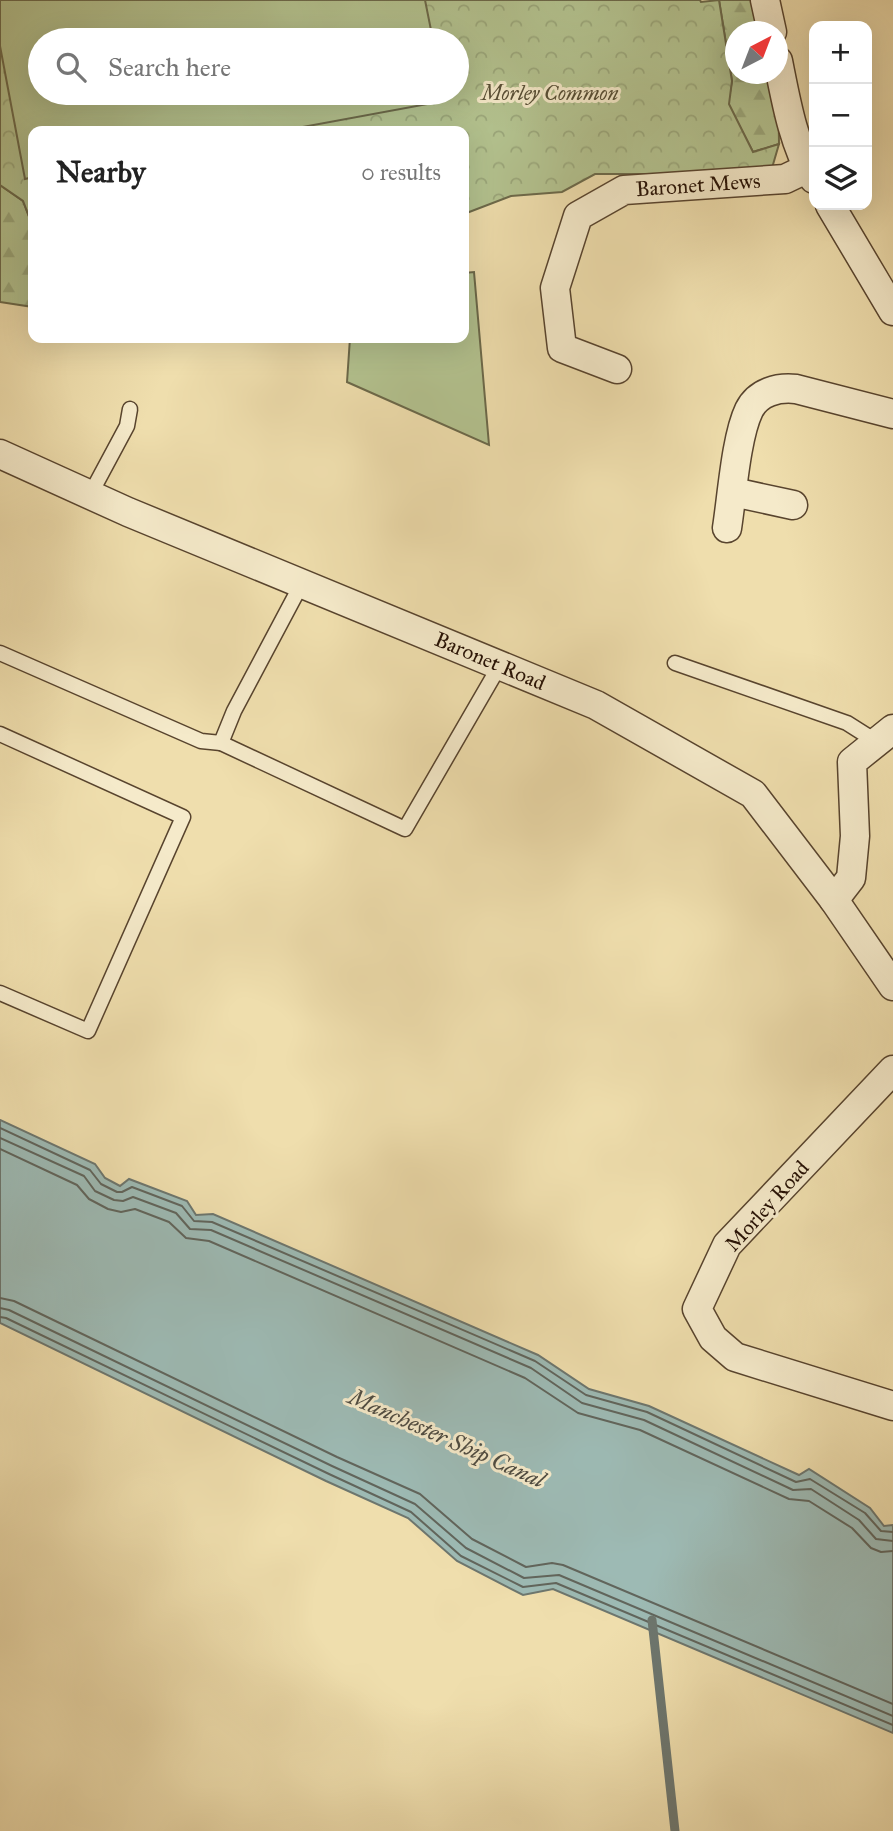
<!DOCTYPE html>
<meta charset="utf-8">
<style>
body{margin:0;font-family:"IM FELL Great Primer",serif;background:#f6f6f6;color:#222}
.controls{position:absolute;right:21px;top:21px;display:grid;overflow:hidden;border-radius:14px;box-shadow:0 7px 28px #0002}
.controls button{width:63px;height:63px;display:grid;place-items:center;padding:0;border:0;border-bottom:2px solid #e0e0e0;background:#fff;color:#222;font:35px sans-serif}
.compass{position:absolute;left:725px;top:21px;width:63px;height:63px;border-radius:50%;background:#fff;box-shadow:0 7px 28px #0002;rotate:42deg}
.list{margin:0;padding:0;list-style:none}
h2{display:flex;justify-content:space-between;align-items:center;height:91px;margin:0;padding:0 28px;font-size:30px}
h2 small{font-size:23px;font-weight:400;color:#767676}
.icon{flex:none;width:38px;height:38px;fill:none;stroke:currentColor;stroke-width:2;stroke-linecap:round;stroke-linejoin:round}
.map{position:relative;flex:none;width:893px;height:1831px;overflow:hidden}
.search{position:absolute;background:#fff;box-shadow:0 7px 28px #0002;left:28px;top:28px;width:441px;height:77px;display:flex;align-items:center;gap:18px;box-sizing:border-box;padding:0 24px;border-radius:38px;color:#767676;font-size:26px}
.panel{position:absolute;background:#fff;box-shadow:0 7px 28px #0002;left:28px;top:126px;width:441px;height:217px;border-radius:14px}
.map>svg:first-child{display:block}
</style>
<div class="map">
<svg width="893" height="1831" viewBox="0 0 893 1831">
<defs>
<pattern id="forest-firs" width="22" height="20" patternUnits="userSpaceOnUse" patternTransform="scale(1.75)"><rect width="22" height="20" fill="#b3c28f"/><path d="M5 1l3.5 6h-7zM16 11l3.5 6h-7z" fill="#9aa67a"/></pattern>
<pattern id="park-crowns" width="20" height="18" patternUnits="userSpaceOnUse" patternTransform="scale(1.75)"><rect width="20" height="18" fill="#b3c28f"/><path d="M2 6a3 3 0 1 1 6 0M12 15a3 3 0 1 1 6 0" fill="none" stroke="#9aa67a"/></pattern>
</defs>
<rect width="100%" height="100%" fill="#efdead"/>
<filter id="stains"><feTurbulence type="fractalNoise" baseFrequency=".00286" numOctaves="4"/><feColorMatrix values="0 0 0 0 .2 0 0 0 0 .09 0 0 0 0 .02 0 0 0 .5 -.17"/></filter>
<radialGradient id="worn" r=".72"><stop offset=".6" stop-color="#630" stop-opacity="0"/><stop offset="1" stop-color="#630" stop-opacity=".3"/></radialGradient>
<!-- forest -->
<g fill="url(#forest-firs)" stroke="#6c694a" stroke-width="2">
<path d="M719 0H765L772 31 736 32V74H778L779 144 753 152 728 104 732 81Z"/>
<path d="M0 185 23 201 33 227V307L0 302Z"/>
</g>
<!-- park -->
<path fill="url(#park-crowns)" stroke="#6c694a" stroke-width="2" fill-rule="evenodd" d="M0 0H700L701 2 719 0 732 81 729 104 753 152 779 144 772 168 756 174H595L562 192 511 196 464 214V131H33V227L23 201 0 185ZM40 40H457V93H40Z"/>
<!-- garden -->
<g fill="#b3c28f" stroke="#6c694a" stroke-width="2">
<path d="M0 0H425L433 40H40V93H443L444 101 281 131H33V177L25 179 0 46Z"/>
<path d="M474 272 489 445 347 382 350 338H464V273Z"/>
</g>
<!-- water -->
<path fill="#9dbab4" stroke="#6d766e" stroke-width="2" d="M0 1120 95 1164 105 1178 120 1186 129 1179 187 1201 196 1215 213 1214 538 1355 589 1389 649 1406 799 1475 809 1469 870 1508 884 1526 893 1525V1733L553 1589 523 1595 457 1561 408 1518 326 1481 0 1323Z"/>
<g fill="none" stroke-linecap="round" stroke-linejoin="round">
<!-- shore -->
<g stroke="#61655c" stroke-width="2">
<path d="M0 1128 90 1170 101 1184 117 1192H122L132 1187 182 1206 194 1221 212 1222 535 1361 586 1395 647 1412 796 1482 810 1479 865 1513 881 1531 893 1532"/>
<path d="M0 1138 84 1176 95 1191 114 1200 123 1201 133 1197 176 1213 190 1229 211 1230 531 1368 582 1403 644 1420 793 1490 811 1489 859 1520 876 1539 893 1541"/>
<path d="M0 1149 77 1185 89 1199 108 1209 121 1212 135 1209 169 1222 186 1238 209 1241 525 1378 578 1413 640 1430 789 1499 809 1501 852 1528 871 1548 881 1552 893 1551"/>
<path d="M0 1298 14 1301 337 1457 420 1494 472 1539 526 1567 552 1563 563 1565 893 1704"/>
<path d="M0 1308 9 1310 332 1466 415 1504 466 1548 524 1578 559 1575 893 1716"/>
<path d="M0 1317 6 1318 329 1474 411 1512 461 1556 523 1587 556 1583 893 1725"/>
</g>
<!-- stream -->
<path stroke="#6d766e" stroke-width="9" d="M652 1620 675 1831"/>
<defs>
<g id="service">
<path d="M90 495 127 426 130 409"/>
<path d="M302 583 234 711 221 743 405 829 500 665"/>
<path d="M0 653 201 741 221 743"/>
<path d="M675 663 847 723 877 742"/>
<path d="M0 734 183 817 88 1031 0 993"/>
</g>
<g id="minor">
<path d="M765 0 772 32"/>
<path d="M778 61C786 101 793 143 814 179"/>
<path d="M830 205 893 311"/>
<path d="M617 369 562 348 555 288 578 216 624 190 785 179 808 168"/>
<path d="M0 454 128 512 596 705 753 794 834 900 893 986"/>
<path d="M733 492 793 505"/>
<path d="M727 528C732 496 736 437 749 410 758 392 778 387 796 389L893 414"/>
<path d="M834 900 851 878 855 836 852 762 893 729"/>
<path d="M893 1070 727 1245 697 1309 713 1338 735 1357 893 1406"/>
</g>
</defs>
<!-- service casing -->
<use href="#service" stroke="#58442e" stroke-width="17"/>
<!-- minor casing -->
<use href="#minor" stroke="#58442e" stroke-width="31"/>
<!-- service -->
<use href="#service" stroke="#f5eaca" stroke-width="14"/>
<!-- minor -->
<use href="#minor" stroke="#f5eaca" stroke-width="28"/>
</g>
<g text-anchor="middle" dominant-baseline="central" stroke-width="6" stroke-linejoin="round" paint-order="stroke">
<!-- park labels -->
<g font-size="21" font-style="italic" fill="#574e35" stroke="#f5eaca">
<text x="550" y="93">Morley Common</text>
</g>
<!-- street labels -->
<g font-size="21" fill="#251004" stroke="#f5eaca">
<text transform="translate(698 185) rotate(-4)">Baronet Mews</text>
<text transform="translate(490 661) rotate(23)">Baronet Road</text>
<text transform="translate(767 1206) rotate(-48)">Morley Road</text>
</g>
<!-- water labels -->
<g font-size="23" font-style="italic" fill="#4f4c42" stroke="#f5eaca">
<text transform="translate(447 1438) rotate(24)">Manchester Ship Canal</text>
</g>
</g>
<rect width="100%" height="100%" filter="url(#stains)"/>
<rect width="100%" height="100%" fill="url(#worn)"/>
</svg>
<div class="controls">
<button>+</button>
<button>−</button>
<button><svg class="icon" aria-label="layers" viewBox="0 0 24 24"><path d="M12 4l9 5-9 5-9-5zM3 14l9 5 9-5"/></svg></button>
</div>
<svg class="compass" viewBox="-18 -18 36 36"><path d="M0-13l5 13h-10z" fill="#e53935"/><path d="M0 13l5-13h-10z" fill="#767676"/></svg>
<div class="search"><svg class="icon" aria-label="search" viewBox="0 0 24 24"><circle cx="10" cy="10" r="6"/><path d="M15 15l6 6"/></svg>Search here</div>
<section class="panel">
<h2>Nearby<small>0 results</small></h2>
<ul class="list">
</ul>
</section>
</div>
